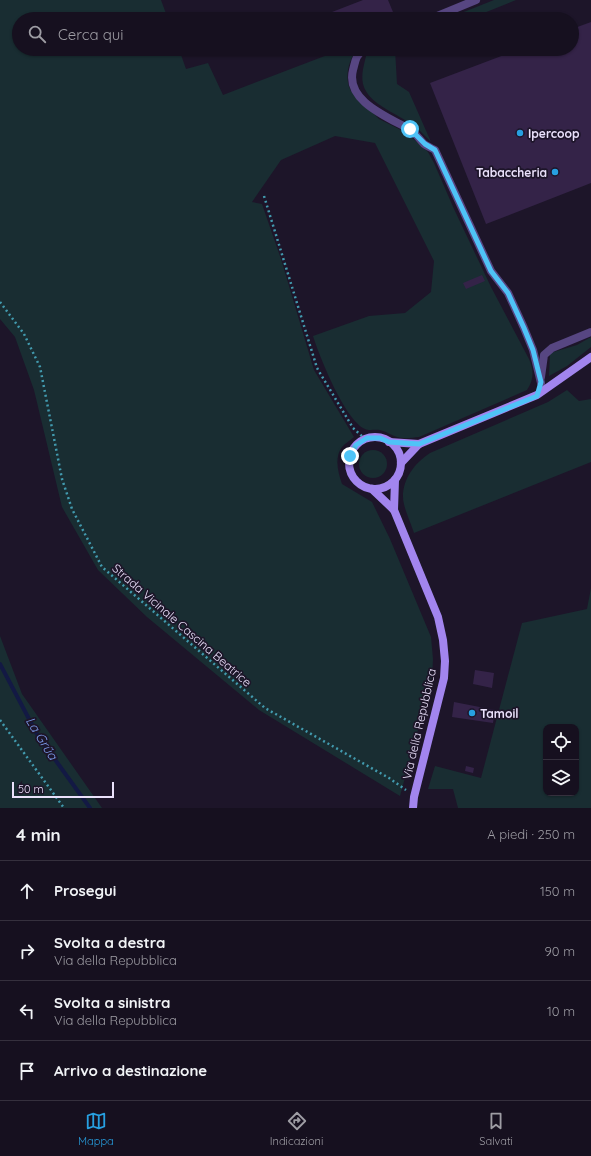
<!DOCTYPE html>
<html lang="it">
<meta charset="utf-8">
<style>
body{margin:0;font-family:Quicksand,sans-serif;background:#231e2c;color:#f1f3f6}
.controls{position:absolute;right:12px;bottom:12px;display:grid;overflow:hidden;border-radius:8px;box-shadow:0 1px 3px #0004}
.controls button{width:36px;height:36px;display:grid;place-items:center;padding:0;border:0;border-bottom:1px solid #35303d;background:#16101f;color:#f1f3f6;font:20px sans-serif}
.scale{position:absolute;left:12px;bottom:10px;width:102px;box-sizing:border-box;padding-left:4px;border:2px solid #eae1fb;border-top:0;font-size:11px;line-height:14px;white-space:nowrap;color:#eae1fb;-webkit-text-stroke:3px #1d1529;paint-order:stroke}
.stop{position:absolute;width:12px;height:12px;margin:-9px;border:3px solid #4fc3f7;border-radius:50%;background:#fff}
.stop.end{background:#4fc3f7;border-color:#fff;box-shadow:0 1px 4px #0008}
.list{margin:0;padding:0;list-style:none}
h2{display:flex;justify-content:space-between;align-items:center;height:52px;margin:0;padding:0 16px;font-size:17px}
h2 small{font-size:13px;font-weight:400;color:#9e9da4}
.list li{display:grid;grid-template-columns:26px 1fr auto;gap:12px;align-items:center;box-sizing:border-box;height:60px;padding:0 16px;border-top:1px solid #35303d}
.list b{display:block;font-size:15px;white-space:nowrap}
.list p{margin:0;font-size:13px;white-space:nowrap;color:#9e9da4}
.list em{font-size:13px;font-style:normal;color:#9e9da4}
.icon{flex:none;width:22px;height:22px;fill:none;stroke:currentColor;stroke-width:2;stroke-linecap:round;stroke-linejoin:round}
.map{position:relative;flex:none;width:591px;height:808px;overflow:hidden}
.search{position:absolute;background:#16101f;box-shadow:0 1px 3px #0004;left:12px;right:12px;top:12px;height:44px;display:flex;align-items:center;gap:10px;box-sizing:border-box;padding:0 14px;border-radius:22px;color:#9e9da4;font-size:15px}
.sheet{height:292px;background:#16101f}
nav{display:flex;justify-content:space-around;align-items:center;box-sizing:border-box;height:56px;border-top:1px solid #35303d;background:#16101f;font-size:11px;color:#9e9da4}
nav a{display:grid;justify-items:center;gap:2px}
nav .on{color:#27a0e1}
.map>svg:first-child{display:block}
</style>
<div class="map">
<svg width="591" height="808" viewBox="0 0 591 808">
<rect width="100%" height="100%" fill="#1d1529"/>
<!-- green -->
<g fill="#192d32" fill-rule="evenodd">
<path d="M0 0H161L168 19H19V49H179L186 69 208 63 223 95 343 49H358C348 59 344 79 351 91L379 119 405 132 418 143 428 152 434 163 454 209 491 287 529 359C534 370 534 380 527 390L419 437C414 437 408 439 403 438 395 438 388 432 380 430 375 429 369 431 365 429 345 420 320 358 313 336L369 316 405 313 431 292 434 261 375 143 335 136 281 160 252 202 262 204 281 259 314 370 354 437C351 440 345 443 342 447 334 458 338 472 342 484L372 502 390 539 431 637 433 659 432 678 400 796 259 710 147 617 98 570 62 507 34 390 15 337 0 319Z"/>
<path d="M494 0H516L469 19H446Z"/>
<path d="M376 49H395L397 84 409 92 431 142C426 137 421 131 415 127 400 114 368 105 363 84 361 74 364 65 366 56Z"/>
<path d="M591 337V347L567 366 549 376 550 353 577 345Z"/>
<path d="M567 390 579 401 591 399V462L414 533C411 523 403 507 403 497 403 478 415 463 430 453L548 402Z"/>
<circle cx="373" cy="464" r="14"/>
<path d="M591 588V808H458L453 789H428L435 766 481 778 522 623 587 609ZM546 727H576V793H546Z"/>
<path d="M0 636 22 694 102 808H0Z"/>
</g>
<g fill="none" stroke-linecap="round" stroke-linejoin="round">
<!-- stream -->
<path stroke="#131944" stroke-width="4" d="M0 664 38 736 90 808"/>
</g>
<!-- building -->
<g fill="#342348">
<path d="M363 0H388L393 12 377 19H314Z"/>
<path d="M591 22V183L486 224 430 83 520 49H572V29Z"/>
<path d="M482 275 485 281 466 289 463 283Z"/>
<path d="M475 670 494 673 492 688 473 684Z"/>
<path d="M454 702 495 710 493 723 452 717Z"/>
<path d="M466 766 474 768 473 773 465 771Z"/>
</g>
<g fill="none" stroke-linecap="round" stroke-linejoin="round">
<!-- path -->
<g stroke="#429aae" stroke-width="2.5" stroke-dasharray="2 3" stroke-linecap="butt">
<path d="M264 196 317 368 353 428 365 439"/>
<path d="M0 302 24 334 40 367 62 479 72 509 102 567 265 708 389 778 406 790"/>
<path d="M0 720 64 808"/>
</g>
<!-- street -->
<g stroke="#574682" stroke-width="8">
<path d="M430 19 476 0"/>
<path d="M364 49C355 57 356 59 353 70 345 101 388 117 409 129 415 132 419 139 424 144 427 146 431 148 435 150L491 271 508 293 524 328 533 350 541 383"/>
<path d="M541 377 544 355 552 348 591 332"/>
</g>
<!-- secondary -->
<g stroke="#a285ee" stroke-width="8">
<circle cx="375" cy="463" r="26"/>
<path d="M389 442 419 444"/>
<path d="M401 463 419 444 537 395 591 357"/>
<path d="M372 489 394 510 438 617 443 640 445 661 444 678 414 797 413 808"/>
<path d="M394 510 395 480"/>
</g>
</g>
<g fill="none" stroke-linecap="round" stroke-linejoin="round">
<!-- route -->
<path stroke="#4fc3f7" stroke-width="5" d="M350 456 356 445 367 438H380L389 442 419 444 537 396 541 382 533 350 524 328 508 293 491 271 435 150 425 144 410 129"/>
</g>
<!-- markers -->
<g fill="#27a0e1" stroke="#1d1529" stroke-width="1.5">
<circle cx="520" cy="133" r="4"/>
<circle cx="555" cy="172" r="4"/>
<circle cx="472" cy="713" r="4"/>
</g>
<g text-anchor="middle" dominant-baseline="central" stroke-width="3.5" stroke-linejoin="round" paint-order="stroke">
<!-- poi labels -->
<g font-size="12" font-weight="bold" fill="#eae1fb" stroke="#1d1529" text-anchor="start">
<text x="528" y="133">Ipercoop</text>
<text x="547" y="172" text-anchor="end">Tabaccheria</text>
<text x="480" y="713">Tamoil</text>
</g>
<!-- street labels -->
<g font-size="12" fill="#eae1fb" stroke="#1d1529">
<text transform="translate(182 625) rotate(41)">Strada Vicinale Cascina Beatrice</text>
<text transform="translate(419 724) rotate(-77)">Via della Repubblica</text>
</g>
<!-- water labels -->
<g font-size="13" font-style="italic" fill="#7d9eed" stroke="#1d1529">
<text transform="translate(42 738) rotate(58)">La Grűa</text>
</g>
</g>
</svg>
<div class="controls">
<button><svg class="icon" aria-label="locate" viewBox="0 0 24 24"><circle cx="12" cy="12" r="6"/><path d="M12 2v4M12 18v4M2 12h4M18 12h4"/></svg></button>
<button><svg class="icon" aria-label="layers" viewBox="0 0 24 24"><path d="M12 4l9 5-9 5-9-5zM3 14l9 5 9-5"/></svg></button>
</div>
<div class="scale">50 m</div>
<div class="stop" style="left:410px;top:129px"></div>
<div class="stop end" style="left:350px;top:456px"></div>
<div class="search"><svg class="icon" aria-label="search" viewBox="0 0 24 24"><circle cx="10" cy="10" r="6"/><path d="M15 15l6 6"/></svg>Cerca qui</div>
</div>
<section class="sheet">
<h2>4 min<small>A piedi · 250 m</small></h2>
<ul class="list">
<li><svg class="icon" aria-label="ahead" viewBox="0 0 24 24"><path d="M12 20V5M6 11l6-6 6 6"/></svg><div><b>Prosegui</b></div><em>150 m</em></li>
<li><svg class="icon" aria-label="right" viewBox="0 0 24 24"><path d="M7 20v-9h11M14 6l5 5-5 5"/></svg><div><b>Svolta a destra</b><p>Via della Repubblica</p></div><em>90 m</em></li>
<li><svg class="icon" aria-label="left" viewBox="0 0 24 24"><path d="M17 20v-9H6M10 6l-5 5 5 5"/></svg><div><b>Svolta a sinistra</b><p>Via della Repubblica</p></div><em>10 m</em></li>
<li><svg class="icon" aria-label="arrive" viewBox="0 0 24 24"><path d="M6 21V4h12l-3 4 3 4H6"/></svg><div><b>Arrivo a destinazione</b></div></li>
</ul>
</section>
<nav>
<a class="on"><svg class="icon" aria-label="map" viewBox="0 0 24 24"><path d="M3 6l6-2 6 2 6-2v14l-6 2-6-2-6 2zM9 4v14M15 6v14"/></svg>Mappa</a>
<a><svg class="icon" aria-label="directions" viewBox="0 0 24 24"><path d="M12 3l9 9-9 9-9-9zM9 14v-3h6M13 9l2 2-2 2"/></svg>Indicazioni</a>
<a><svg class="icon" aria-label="saved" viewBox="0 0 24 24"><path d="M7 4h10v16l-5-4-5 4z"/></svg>Salvati</a>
</nav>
